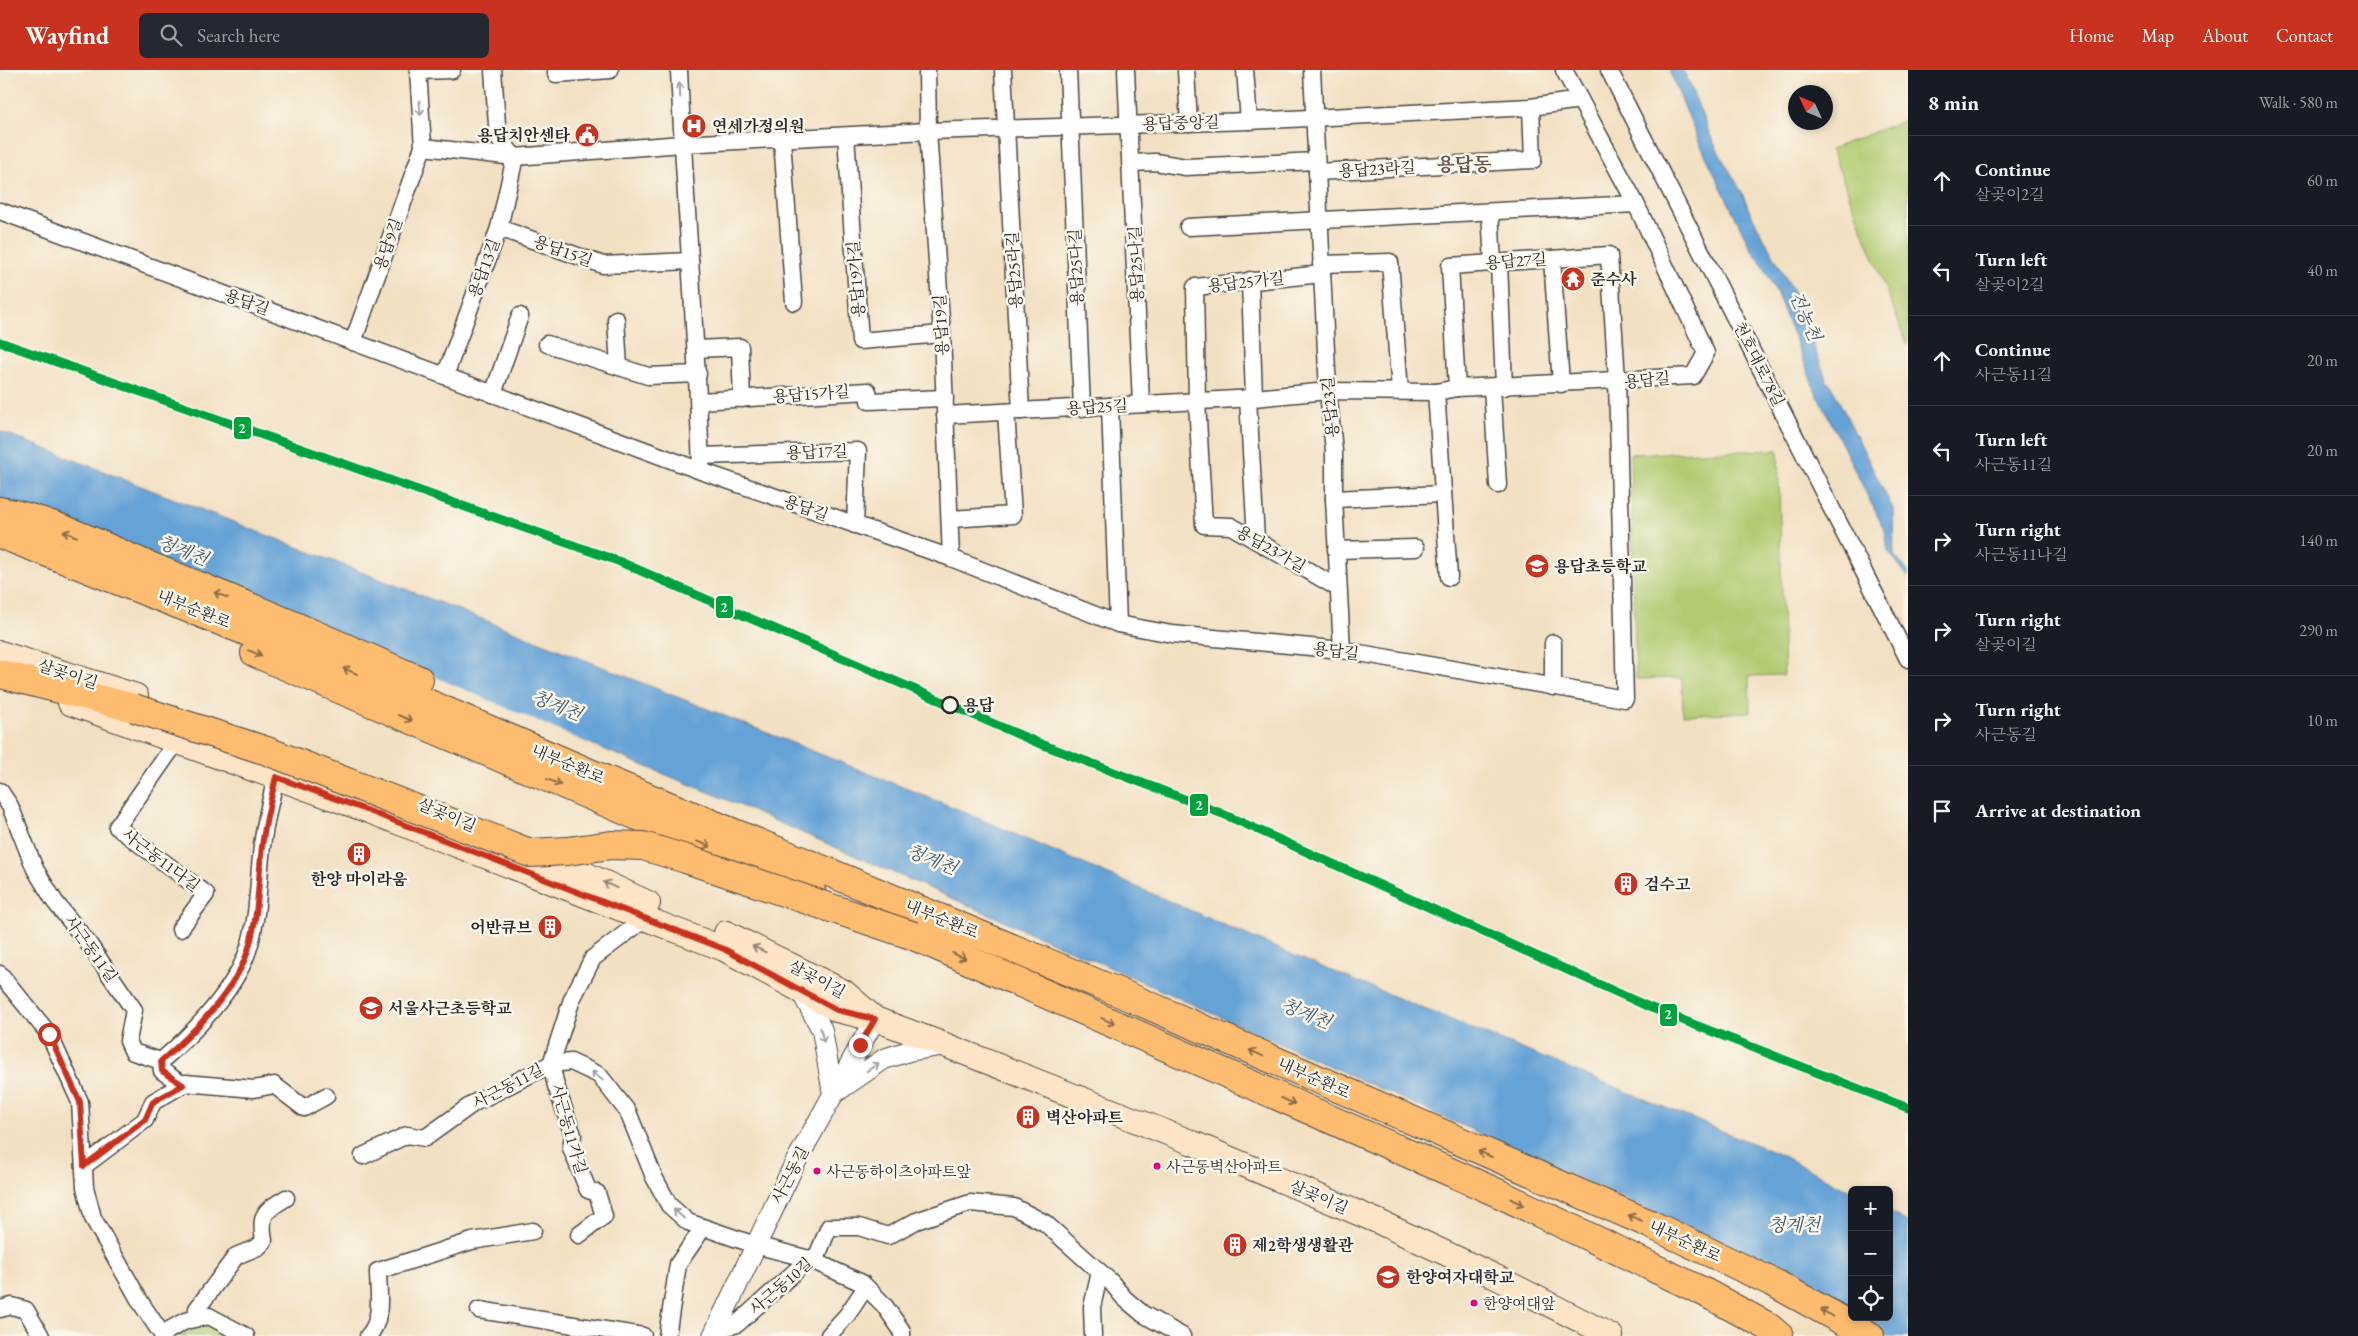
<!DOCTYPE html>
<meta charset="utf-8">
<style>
body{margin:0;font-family:"EB Garamond","Noto Serif KR",serif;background:#242831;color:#f1f3f6}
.controls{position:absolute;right:15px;bottom:15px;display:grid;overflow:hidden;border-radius:8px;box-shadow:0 2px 8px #0003}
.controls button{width:45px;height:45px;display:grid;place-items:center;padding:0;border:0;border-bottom:1px solid #363941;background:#171b24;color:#f1f3f6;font:25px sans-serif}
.compass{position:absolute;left:1788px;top:15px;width:45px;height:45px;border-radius:50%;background:#171b24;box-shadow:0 2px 8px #0003;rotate:314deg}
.stop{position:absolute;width:15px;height:15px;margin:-11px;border:4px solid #c8321e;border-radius:50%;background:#fff}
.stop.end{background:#c8321e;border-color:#fff;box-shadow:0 1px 5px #0008}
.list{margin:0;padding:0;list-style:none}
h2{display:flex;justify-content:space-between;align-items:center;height:65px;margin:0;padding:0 20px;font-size:21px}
h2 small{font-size:16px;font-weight:400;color:#9ea1a6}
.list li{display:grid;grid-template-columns:32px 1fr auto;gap:15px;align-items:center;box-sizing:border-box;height:90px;padding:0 20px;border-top:1px solid #363941}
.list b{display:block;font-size:19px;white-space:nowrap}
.list p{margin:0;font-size:16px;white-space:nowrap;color:#9ea1a6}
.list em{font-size:16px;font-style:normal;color:#9ea1a6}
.icon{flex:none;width:28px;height:28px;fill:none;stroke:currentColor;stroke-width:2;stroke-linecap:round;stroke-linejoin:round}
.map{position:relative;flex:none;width:1908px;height:1266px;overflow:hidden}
header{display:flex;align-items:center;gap:30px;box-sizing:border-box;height:70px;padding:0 25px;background:#c8321e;color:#fff}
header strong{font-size:24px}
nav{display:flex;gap:28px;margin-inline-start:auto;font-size:18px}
.search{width:350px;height:45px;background:#242831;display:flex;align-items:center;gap:12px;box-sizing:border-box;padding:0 18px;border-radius:8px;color:#9ea1a6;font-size:19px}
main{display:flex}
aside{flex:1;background:#171b24}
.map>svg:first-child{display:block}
</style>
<header>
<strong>Wayfind</strong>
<div class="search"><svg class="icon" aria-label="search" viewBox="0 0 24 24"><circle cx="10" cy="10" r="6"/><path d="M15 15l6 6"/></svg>Search here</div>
<nav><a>Home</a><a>Map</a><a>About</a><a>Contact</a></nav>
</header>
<main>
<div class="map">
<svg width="1908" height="1266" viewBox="0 0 1908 1266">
<rect width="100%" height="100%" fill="#fbf7ec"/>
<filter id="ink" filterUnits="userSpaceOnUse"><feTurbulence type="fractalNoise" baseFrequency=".02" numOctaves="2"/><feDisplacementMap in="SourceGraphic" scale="10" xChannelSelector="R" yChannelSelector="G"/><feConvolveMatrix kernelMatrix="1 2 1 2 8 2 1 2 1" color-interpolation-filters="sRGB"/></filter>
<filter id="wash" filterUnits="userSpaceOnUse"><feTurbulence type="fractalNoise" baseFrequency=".0096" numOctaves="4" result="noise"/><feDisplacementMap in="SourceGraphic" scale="20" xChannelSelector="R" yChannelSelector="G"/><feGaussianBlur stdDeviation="1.12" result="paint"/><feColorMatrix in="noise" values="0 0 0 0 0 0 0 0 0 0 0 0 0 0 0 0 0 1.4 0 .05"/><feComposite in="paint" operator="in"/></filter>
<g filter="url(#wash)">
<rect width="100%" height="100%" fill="#f2e0c2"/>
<!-- green -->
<g fill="#b0cb71" stroke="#6e7b4e">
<path d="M1908 49V276L1831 79Z"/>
<path d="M1778 380 1784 605 1749 606 1750 642 1683 645 1682 608 1636 609 1630 384Z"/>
<path d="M201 1249 238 1266H174Z"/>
</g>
<!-- water -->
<g fill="#65a2d6" stroke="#486680">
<path d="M1669 0H1683C1695 23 1702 48 1713 71 1724 95 1741 115 1749 140L1794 223 1828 314 1830 313 1893 439 1894 485 1908 501V507L1888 481 1885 461 1815 320 1777 224 1763 195 1751 179 1699 72Z"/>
<path d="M0 361 510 560 955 738 1300 888 1781 1085 1852 1122V1247H1889V1141L1908 1153V1266H1849L1736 1179 1123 903 718 726 0 433Z"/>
</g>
<!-- pier -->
<path fill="#f2e0c2" d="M0 436 311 553 673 710Z"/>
</g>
<g filter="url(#ink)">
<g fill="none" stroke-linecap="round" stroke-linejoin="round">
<defs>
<g id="minor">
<path d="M556 0V4L610 0"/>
<path d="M679 0C685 134 697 267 701 401"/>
<path d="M927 0 928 61 942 264 951 488"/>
<path d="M1003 0 1021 341"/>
<path d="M1068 0 1082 338"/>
<path d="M1126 0 1141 334"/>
<path d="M1186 0 1189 53"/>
<path d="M1245 0 1249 51"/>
<path d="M1312 0 1328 321 1334 381V429L1342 580"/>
<path d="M1609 0 1908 589"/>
<path d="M418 1 452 0"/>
<path d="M846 66 860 271 942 264"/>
<path d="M782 70 794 232"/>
<path d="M423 77 515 87 682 74 928 61 1249 51 1531 37 1580 30"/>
<path d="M1131 93 1155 92 1186 97 1316 91"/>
<path d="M1317 102 1533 90 1531 37"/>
<path d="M0 141 701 401 951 488 1118 554 1172 564 1342 580 1625 629 1617 310 1609 185 1450 196 1457 318"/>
<path d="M1490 142 1493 193"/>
<path d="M1188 157 1636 134"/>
<path d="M499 158 603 195 690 191"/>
<path d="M1552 189 1561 314"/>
<path d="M1499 192 1504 317"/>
<path d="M1321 194 1390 192 1400 321"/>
<path d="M1322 204 1195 217 1197 331 1204 455 1231 456 1338 518"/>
<path d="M1250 210 1254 328"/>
<path d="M616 249 619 297"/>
<path d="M353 272 423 77 418 0"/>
<path d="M547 274 648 306 698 304"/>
<path d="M696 279 740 277 742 329"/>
<path d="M445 306 499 158 515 87 498 68 493 0"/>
<path d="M1492 317 1498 415"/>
<path d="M1436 322 1449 507"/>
<path d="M493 324 520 246"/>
<path d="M1248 328 1256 470"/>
<path d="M700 331 868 321 869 331 945 328"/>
<path d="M1110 336 1118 554"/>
<path d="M945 345 1254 328 1328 321 1436 322 1457 318 1693 306 1706 283 1636 134 1564 0"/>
<path d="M701 386 858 381 855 455"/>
<path d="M1334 429 1443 424"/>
<path d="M950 449 1013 445 1006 342"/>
<path d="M1336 480 1416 478"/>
<path d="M1553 573V617"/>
<path d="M177 671 117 757 206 824 180 859"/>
<path d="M0 721 10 736 35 799 55 832 88 873 134 940 128 971 133 982 161 991"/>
<path d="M0 904 49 964 80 1032 85 1117 93 1148 141 1233 163 1266"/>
<path d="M161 991C193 964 237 918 249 877 258 847 258 817 261 786 263 759 270 733 276 707"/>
<path d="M161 991 162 1001 183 1015"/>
<path d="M551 994 556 1016 573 1065 571 1078 588 1120 597 1123 604 1146 579 1165"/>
<path d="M551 994 572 929 593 888 646 848"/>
<path d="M363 1086 407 1065 425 1068 474 1033 551 994 571 992 599 1005 628 1042 654 1107 669 1135 688 1152 755 1175 809 1189 862 1213 884 1235 902 1261V1266"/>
<path d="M84 1096 145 1050 153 1032 185 1013 254 1019 274 1015 304 1038 326 1026"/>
<path d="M0 1239 12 1236 26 1240 41 1266"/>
<path d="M479 1240 643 1266"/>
<path d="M196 1247 197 1239 236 1186 258 1177 264 1171C260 1144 263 1142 286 1128"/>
<path d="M716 1260 737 1254 809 1189 817 1186 829 1157H859L888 1166 916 1151 970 1133 1014 1137 1045 1153 1111 1212 1124 1228 1143 1244 1182 1266"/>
<path d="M162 1264 185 1251 209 1246 246 1266"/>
<path d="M829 1265 847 1245 866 1217"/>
<path d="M368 1266C384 1250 378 1222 378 1201L472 1171 533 1161"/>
<path d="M667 1266 678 1194 703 1158"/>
<path d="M1093 1266 1092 1237 1100 1202"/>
</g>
<g id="tertiary">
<path d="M801 921 822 960 833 1024 884 989 909 981 945 975"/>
<path d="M713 1266 794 1095 875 949"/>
</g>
<g id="secondary">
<path d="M0 583 136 626"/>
<path d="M70 633 369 741 724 879 837 940 875 949 945 975 1193 1073 1377 1151 1492 1205 1611 1266"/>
<path d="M538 782 648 833"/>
<path d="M726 863 844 922 874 948"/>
</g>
<g id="trunk">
<path d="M0 441C48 449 98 474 142 493 235 530 327 569 419 610"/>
<path d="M0 464 425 632 604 709 1118 922 1650 1154 1776 1214 1870 1266"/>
<path d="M255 583 811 820"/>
<path d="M0 604 134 638"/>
<path d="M891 856 1498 1123 1704 1222 1767 1256 1779 1266"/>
</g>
</defs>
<!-- minor casing -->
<use href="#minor" stroke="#494642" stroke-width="19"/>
<!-- tertiary casing -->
<use href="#tertiary" stroke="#494642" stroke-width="22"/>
<!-- secondary casing -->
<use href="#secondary" stroke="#494642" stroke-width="26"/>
<!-- trunk casing -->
<use href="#trunk" stroke="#494642" stroke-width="30"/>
<!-- minor -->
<use href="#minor" stroke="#fff" stroke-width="16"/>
<!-- tertiary -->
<use href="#tertiary" stroke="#fff" stroke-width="20"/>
<!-- secondary -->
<use href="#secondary" stroke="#fee4c6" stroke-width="24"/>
<!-- trunk -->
<use href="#trunk" stroke="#fdbc70" stroke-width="28"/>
<defs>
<path id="trunk-bridge" d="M134 638 267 681 530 783 568 781 611 775 643 776 686 789 914 866"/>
</defs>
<!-- trunk-bridge casing -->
<use href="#trunk-bridge" stroke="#494642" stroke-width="30" stroke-linecap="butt"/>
<!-- trunk-bridge -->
<use href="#trunk-bridge" stroke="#fdbc70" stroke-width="28"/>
<defs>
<path id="metro-1" d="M0 272 618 491 1036 672 1223 744 1649 937 1908 1038"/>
</defs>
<!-- metro-1 casing -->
<use href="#metro-1" stroke="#fbf7ec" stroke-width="12"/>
<!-- metro-1 -->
<use href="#metro-1" stroke="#00a23f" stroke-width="9"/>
</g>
<!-- one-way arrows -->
<defs><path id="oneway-shaft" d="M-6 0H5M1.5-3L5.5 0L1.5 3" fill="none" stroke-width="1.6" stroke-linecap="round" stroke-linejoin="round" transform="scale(1.25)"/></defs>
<g stroke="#a0a0a0">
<use href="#oneway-shaft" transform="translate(680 20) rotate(-92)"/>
<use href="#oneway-shaft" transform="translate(420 38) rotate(86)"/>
<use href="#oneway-shaft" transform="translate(822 965) rotate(76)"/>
<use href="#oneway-shaft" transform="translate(873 997) rotate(-34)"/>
<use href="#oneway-shaft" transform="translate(597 1006) rotate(-143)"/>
<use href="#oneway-shaft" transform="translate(679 1144) rotate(-138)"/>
</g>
<g stroke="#8a6c4a">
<use href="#oneway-shaft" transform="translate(70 464) rotate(-158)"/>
<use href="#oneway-shaft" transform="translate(221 525) rotate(-158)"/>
<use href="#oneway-shaft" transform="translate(255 583) rotate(23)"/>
<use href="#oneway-shaft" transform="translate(350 601) rotate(-158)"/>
<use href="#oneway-shaft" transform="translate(405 648) rotate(23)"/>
<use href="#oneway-shaft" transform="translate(554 712) rotate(23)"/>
<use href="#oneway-shaft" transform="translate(704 774) rotate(21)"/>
<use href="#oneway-shaft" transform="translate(959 886) rotate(24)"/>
<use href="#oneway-shaft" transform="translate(1108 951) rotate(24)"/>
<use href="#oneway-shaft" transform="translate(1256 983) rotate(-156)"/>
<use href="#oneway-shaft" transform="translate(1288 1031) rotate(24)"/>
<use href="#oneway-shaft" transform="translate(1485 1084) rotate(-156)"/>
<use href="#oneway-shaft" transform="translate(1517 1132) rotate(26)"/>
<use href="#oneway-shaft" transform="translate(1635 1148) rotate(-157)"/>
<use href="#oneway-shaft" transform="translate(1827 1243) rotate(-152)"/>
</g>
<g stroke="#948878">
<use href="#oneway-shaft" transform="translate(610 815) rotate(-155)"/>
<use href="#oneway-shaft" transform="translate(759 879) rotate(-154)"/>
</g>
</g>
<g fill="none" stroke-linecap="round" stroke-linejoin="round" filter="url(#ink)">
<!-- route -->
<path stroke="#c8321e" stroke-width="6" d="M49 964 80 1032 84 1096 145 1050 153 1032 183 1015 162 1001 161 991C193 964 238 918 249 877 258 847 258 817 261 786 263 760 270 733 276 707L369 741 724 879 837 940 875 949 860 975"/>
</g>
<!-- icons -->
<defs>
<symbol id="hospital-disc" viewBox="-11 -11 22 22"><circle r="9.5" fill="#c8321e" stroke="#fbf7ec"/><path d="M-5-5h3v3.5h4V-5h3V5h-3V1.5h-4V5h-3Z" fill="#fff"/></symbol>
<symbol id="civic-disc" viewBox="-11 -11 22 22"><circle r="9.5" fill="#c8321e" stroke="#fbf7ec"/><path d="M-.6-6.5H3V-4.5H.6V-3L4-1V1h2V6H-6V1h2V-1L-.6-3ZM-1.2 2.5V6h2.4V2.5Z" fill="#fff"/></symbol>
<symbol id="temple-disc" viewBox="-11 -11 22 22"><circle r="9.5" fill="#c8321e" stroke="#fbf7ec"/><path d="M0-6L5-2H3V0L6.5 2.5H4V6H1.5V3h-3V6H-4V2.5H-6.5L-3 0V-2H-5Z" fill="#fff"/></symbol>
<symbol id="school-disc" viewBox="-11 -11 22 22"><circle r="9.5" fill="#c8321e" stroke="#fbf7ec"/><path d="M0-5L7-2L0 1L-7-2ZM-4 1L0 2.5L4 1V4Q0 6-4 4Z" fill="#fff"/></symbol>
<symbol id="building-disc" viewBox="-11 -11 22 22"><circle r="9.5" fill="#c8321e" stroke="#fbf7ec"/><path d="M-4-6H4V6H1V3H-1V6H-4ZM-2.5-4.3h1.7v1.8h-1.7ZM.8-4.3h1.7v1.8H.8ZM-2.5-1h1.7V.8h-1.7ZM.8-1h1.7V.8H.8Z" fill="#fff"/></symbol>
<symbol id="university-disc" viewBox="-11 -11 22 22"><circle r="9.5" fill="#c8321e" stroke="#fbf7ec"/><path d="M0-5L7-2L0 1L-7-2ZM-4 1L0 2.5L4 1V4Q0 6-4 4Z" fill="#fff"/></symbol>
</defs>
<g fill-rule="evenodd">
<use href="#hospital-disc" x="680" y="42" width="28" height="28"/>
<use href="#civic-disc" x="573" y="51" width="28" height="28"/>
<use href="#temple-disc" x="1559" y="195" width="28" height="28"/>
<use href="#school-disc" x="1523" y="482" width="28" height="28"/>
<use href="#building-disc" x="345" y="770" width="28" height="28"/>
<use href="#building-disc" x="1612" y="800" width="28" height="28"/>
<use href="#building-disc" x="536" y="843" width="28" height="28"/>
<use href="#school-disc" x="357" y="924" width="28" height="28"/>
<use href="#building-disc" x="1014" y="1033" width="28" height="28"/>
<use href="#building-disc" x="1221" y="1161" width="28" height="28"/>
<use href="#university-disc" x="1374" y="1193" width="28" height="28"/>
</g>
<!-- markers -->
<circle fill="#fbf7ec" stroke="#2b2b2b" stroke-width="2.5" cx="950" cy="635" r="8"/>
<g fill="#e5007d" stroke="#fbf7ec" stroke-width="2">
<circle cx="1157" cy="1096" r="4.5"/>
<circle cx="817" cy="1101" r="4.5"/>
<circle cx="1474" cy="1233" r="4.5"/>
</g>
<g text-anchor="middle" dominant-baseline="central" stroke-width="5" stroke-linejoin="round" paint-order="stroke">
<!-- bus labels -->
<g font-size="15" fill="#2b2b2b" stroke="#fbf7ec" text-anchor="start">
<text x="1166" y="1096">사근동벽산아파트</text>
<text x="826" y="1101">사근동하이츠아파트앞</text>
<text x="1483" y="1233">한양여대앞</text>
</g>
<!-- street labels -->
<g font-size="16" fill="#2b2b2b" stroke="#fbf7ec">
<text transform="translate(1181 53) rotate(-2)">용답중앙길</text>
<text transform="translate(1377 99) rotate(-3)">용답23라길</text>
<text transform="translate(388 174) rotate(-70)">용답9길</text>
<text transform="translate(563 181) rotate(20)">용답15길</text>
<text transform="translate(1516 191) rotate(-4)">용답27길</text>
<text transform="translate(1136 194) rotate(-92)">용답25나길</text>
<text transform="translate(1076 197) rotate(-92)">용답25다길</text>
<text transform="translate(484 198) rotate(-70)">용답13길</text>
<text transform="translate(1014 200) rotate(-93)">용답25라길</text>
<text transform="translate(856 209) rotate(-94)">용답19가길</text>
<text transform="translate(1246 212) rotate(-6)">용답25가길</text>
<text transform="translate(247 232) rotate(20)">용답길</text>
<text transform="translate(941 255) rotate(-93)">용답19길</text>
<text transform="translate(1759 294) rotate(63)">천호대로78길</text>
<text transform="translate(1647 310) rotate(-5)">용답길</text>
<text transform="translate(811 324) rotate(-4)">용답15가길</text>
<text transform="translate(1097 337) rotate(-3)">용답25길</text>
<text transform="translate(1330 337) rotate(-95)">용답23길</text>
<text transform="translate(817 382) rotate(-2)">용답17길</text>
<text transform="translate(806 438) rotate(20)">용답길</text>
<text transform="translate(1271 479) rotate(30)">용답23가길</text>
<text transform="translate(194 539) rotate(22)">내부순환로</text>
<text transform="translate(1336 581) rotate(7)">용답길</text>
<text transform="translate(68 604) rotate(18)">살곶이길</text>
<text transform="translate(568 694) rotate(23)">내부순환로</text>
<text transform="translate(447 745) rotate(23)">살곶이길</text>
<text transform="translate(161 790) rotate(37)">사근동11다길</text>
<text transform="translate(942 849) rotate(22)">내부순환로</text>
<text transform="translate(91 879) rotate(54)">사근동11길</text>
<text transform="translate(817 909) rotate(28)">살곶이길</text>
<text transform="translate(1314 1008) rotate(24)">내부순환로</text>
<text transform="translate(508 1016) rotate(-28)">사근동11길</text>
<text transform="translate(569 1059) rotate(74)">사근동11가길</text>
<text transform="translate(790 1105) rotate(-63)">사근동길</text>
<text transform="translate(1319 1127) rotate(23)">살곶이길</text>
<text transform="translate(1685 1171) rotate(25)">내부순환로</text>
<text transform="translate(781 1216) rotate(-41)">사근동10길</text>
</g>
<!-- poi labels -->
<g font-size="16" font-weight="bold" fill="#2b2b2b" stroke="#fbf7ec" text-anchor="start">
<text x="712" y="56">연세가정의원</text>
<text x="570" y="65" text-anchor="end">용답치안센타</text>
<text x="1590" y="209">준수사</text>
<text x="1554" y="496">용답초등학교</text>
<text x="359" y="809" text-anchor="middle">한양 마이라움</text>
<text x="1644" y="814">검수고</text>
<text x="532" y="857" text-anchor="end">어반큐브</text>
<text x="388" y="938">서울사근초등학교</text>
<text x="1046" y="1047">벽산아파트</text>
<text x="1252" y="1175">제2학생생활관</text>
<text x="1406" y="1207">한양여자대학교</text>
</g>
<!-- stop labels -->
<g font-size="16" font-weight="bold" fill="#2b2b2b" stroke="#fbf7ec" text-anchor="start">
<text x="963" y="635">용답</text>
</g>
<!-- water labels -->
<g font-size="18" font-style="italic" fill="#425b6f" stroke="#fbf7ec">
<text transform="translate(1806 246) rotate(66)">전농천</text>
<text transform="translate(183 480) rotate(22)">청계천</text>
<text transform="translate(557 635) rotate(22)">청계천</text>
<text transform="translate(932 789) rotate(22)">청계천</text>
<text transform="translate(1306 943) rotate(22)">청계천</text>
<text x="1794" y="1154">청계천</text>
</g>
<!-- quarter labels -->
<g font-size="19" font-weight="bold" fill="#6a5750" stroke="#fbf7ec">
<text x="1464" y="94">용답동</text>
</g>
</g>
<g stroke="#fbf7ec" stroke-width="2">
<rect x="233" y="346" width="19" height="24" rx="5" fill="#00a23f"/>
<rect x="715" y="525" width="19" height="24" rx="5" fill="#00a23f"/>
<rect x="1189" y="723" width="20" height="24" rx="5" fill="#00a23f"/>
<rect x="1659" y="933" width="19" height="24" rx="5" fill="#00a23f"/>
</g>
<g font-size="14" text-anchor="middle" font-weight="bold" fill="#fff">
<text x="242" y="363">2</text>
<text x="724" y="542">2</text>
<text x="1199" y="740">2</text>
<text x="1668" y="949">2</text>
</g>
</svg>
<div class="controls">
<button>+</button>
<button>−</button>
<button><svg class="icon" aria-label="locate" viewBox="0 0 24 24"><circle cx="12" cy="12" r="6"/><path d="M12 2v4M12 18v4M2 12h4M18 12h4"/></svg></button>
</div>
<svg class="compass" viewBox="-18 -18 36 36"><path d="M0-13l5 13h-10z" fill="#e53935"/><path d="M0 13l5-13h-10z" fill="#9ea1a6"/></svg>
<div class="stop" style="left:49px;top:964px"></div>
<div class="stop end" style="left:860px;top:975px"></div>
</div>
<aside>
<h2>8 min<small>Walk · 580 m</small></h2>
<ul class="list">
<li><svg class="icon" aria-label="ahead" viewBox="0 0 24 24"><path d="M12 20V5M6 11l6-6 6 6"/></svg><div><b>Continue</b><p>살곶이2길</p></div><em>60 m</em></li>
<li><svg class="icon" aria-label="left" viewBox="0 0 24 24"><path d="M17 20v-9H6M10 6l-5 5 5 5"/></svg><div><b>Turn left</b><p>살곶이2길</p></div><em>40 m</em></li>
<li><svg class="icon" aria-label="ahead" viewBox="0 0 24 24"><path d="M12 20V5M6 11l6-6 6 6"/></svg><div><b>Continue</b><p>사근동11길</p></div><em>20 m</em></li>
<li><svg class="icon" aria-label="left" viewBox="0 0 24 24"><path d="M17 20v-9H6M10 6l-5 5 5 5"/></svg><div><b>Turn left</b><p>사근동11길</p></div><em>20 m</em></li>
<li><svg class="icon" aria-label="right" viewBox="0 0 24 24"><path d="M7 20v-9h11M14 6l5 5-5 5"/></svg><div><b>Turn right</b><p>사근동11나길</p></div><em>140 m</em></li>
<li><svg class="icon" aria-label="right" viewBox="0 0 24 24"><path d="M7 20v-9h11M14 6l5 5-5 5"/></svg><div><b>Turn right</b><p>살곶이길</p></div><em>290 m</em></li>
<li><svg class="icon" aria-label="right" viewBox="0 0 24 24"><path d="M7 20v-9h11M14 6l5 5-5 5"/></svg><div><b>Turn right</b><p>사근동길</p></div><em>10 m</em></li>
<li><svg class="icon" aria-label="arrive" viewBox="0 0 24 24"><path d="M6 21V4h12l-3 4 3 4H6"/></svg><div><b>Arrive at destination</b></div></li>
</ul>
</aside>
</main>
